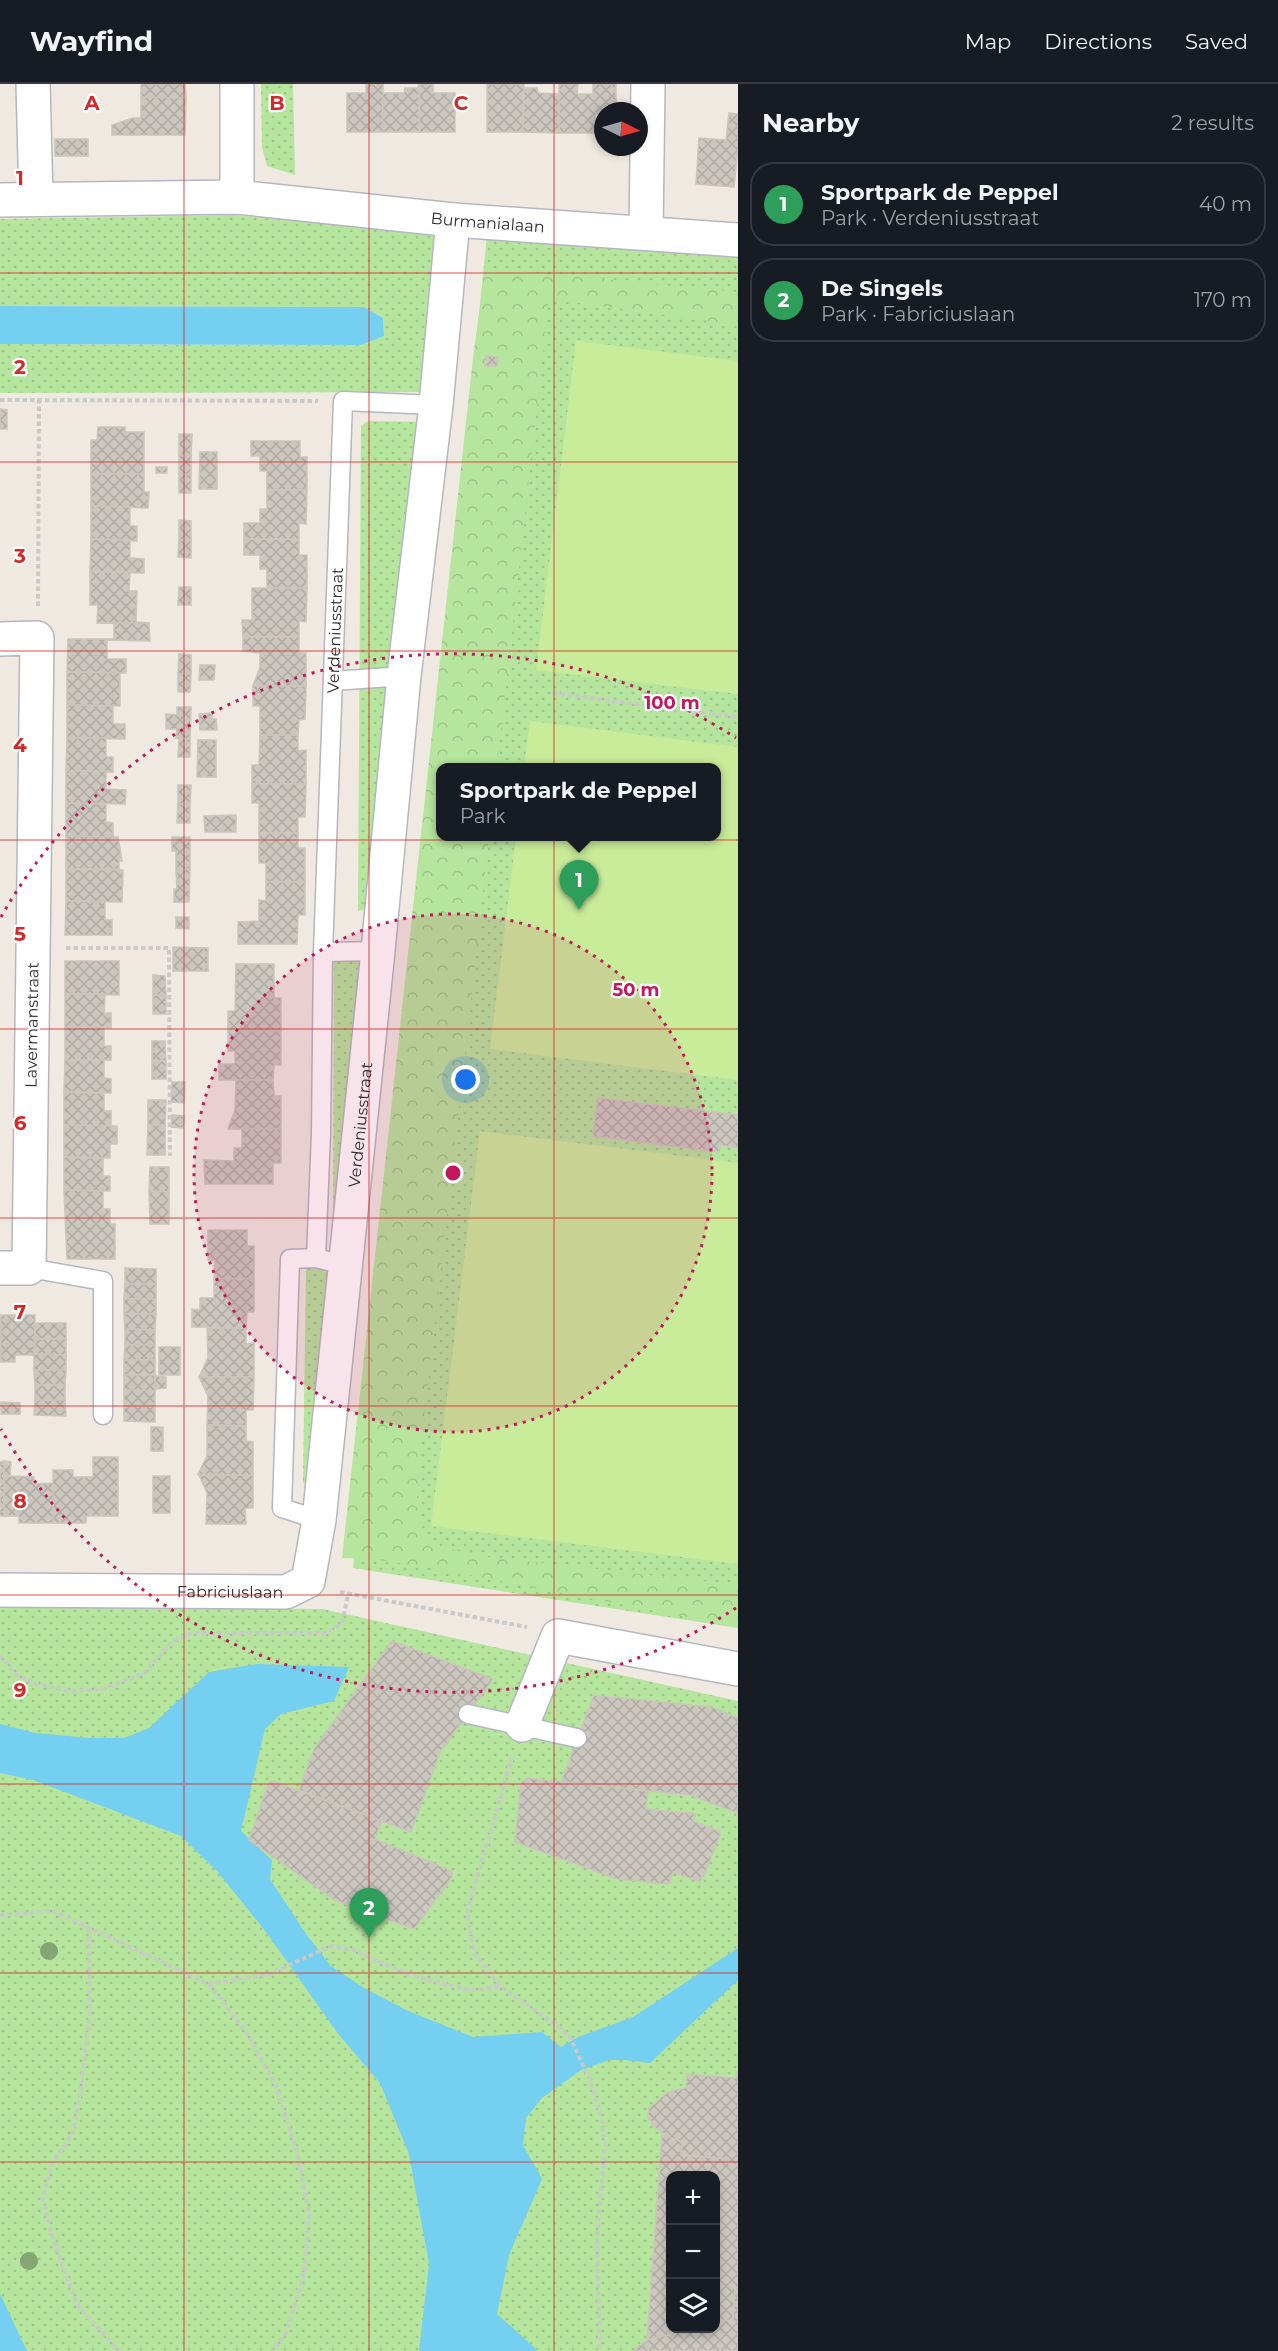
<!DOCTYPE html>
<meta charset="utf-8">
<style>
body{margin:0;font-family:Montserrat,sans-serif;background:#242831;color:#f1f3f6}
.controls{position:absolute;right:18px;bottom:18px;display:grid;overflow:hidden;border-radius:12px;box-shadow:0 3px 9px #0003}
.controls button{width:54px;height:54px;display:grid;place-items:center;padding:0;border:0;border-bottom:2px solid #363941;background:#171b24;color:#f1f3f6;font:30px sans-serif}
.compass{position:absolute;left:594px;top:18px;width:54px;height:54px;border-radius:50%;background:#171b24;box-shadow:0 3px 9px #0003;rotate:95deg}
.you{position:absolute;left:466px;top:996px;width:21px;height:21px;margin:-15px;border:4px solid #fff;border-radius:50%;background:#1a73e8;box-shadow:0 0 0 9px #1a73e833}
.badge{display:grid;place-items:center;width:39px;height:39px;border-radius:50%;background:#ea580c;color:#fff;font-size:20px;font-weight:700}
.pin{position:absolute;translate:-50% -50px;filter:drop-shadow(0 2px 3px #0008)}
.pin::after{content:'';position:absolute;top:32px;width:21px;height:18px;background:inherit;clip-path:polygon(0 0,100% 0,50% 100%)}
.popup{position:absolute;left:436px;top:679px;width:285px;height:78px;box-sizing:border-box;display:grid;place-content:center;border-radius:12px;background:#171b24;filter:drop-shadow(0 2px 4px #0005);font-size:20px;white-space:nowrap;color:#9ea1a6}
.popup b{font-size:22px;color:#f1f3f6}
.popup::after{content:'';position:absolute;left:50%;top:100%;margin-left:-12px;border:12px solid transparent;border-top-color:#171b24}
.list{margin:0;padding:0;list-style:none}
h2{display:flex;justify-content:space-between;align-items:center;height:78px;margin:0;padding:0 24px;font-size:26px}
h2 small{font-size:20px;font-weight:400;color:#9ea1a6}
.list li{display:grid;grid-template-columns:39px 1fr auto;gap:18px;align-items:center;box-sizing:border-box;height:84px;margin:0 12px 12px;padding:0 12px;border:2px solid #363941;border-radius:24px}
.list b{display:block;font-size:22px;white-space:nowrap}
.list p{margin:0;font-size:20px;white-space:nowrap;color:#9ea1a6}
.list em{font-size:20px;font-style:normal;color:#9ea1a6}
.icon{flex:none;width:33px;height:33px;fill:none;stroke:currentColor;stroke-width:2;stroke-linecap:round;stroke-linejoin:round}
.map{position:relative;flex:none;width:738px;height:2267px;overflow:hidden}
header{display:flex;align-items:center;gap:36px;box-sizing:border-box;height:84px;padding:0 30px;background:#171b24;border-bottom:2px solid #363941}
header strong{font-size:28px}
nav{display:flex;gap:33px;margin-inline-start:auto;font-size:21px}
main{display:flex}
aside{flex:1;background:#171b24}
.map>svg:first-child{display:block}
</style>
<header>
<strong>Wayfind</strong>
<nav><a>Map</a><a>Directions</a><a>Saved</a></nav>
</header>
<main>
<div class="map">
<svg width="738" height="2267" viewBox="0 0 738 2267">
<defs>
<pattern id="grass-dots" width="8" height="8" patternUnits="userSpaceOnUse" patternTransform="scale(1.5)"><rect width="8" height="8" fill="#b6e59e"/><path d="M2 2h.1M6 6h.1" fill="none" stroke="#9dc588" stroke-width="1.8" stroke-linecap="round"/></pattern>
<pattern id="forest-crowns" width="20" height="18" patternUnits="userSpaceOnUse" patternTransform="scale(1.5)"><rect width="20" height="18" fill="#b6e59e"/><path d="M2 6a3 3 0 1 1 6 0M12 15a3 3 0 1 1 6 0" fill="none" stroke="#9dc588"/></pattern>
<pattern id="building-cross-hatch" width="8" height="8" patternUnits="userSpaceOnUse" patternTransform="scale(1.5)"><rect width="8" height="8" fill="#cbc7bf"/><path d="M0 0l8 8M0 8l8-8" fill="none" stroke="#afaba4"/></pattern>
</defs>
<rect width="100%" height="100%" fill="#efe9e1"/>
<!-- grass -->
<g fill="url(#grass-dots)" fill-rule="evenodd">
<path d="M261 0H293L295 91 267 82 262 63Z"/>
<path d="M235 131 434 149 420 308 0 309V260L361 261 384 252 383 234 364 223 0 222V135Z"/>
<path d="M488 141 738 167V1544L353 1484ZM441 684H717V752H441Z"/>
<path d="M368 337 422 338 370 824 358 827 361 342Z"/>
<path d="M366 865 338 1131 333 1127 334 875Z"/>
<path d="M333 1178 309 1400 303 1399 306 1180Z"/>
<path d="M0 1523 323 1525 738 1617V2267H0ZM670 2092H716V2244H670Z"/>
</g>
<!-- forest -->
<path fill="url(#forest-crowns)" d="M485 184 738 208V241L549 215 497 683 441 684V752L489 753 422 1355 417 1411 421 1443 441 1463 481 1472 738 1501V1543L464 1490 374 1475 342 1474 473 274Z"/>
<!-- pitch -->
<g fill="#c9ec9a">
<path d="M576 257 738 277V610L536 586Z"/>
<path d="M530 637 738 663V996L490 965 516 753 717 752V684L524 683Z"/>
<path d="M480 1047 738 1079V1480L431 1442Z"/>
</g>
<!-- water -->
<g fill="#75cff0">
<path d="M0 222 364 223 383 234 384 252 361 261 0 260Z"/>
<path d="M256 1580 349 1583 334 1617 281 1630 265 1645 241 1747 272 1776 270 1795 306 1850 331 1882 364 1904 408 1927 473 1953 542 1948 561 1963 578 1953 633 1933 738 1864V1896L650 1979 624 1976H609L581 1986 542 2014 526 2034 523 2061 542 2095 509 2171 497 2230 535 2264 536 2267H419L429 2180 409 2070 380 1999 339 1951 266 1848 217 1787 181 1752 33 1696 0 1689V1640L36 1649 88 1654H124L149 1644 209 1588Z"/>
<path d="M0 2210 27 2267H0Z"/>
</g>
<!-- building -->
<g fill="url(#building-cross-hatch)" stroke="#cbc5ba" stroke-width="1.5">
<path d="M141 0H185L186 14 141 13Z"/>
<path d="M366 0H383V48H347V9H366Z"/>
<path d="M419 0 433 1V9H455V48H419Z"/>
<path d="M419 0V48H383V9H404L405 4H418Z"/>
<path d="M487 0H524L523 48H487Z"/>
<path d="M559 0H578L577 10H593V0H616V23L612 27H603V31L595 30V49H559Z"/>
<path d="M524 4H537L538 9 559 10V49L523 48Z"/>
<path d="M141 13 186 14 185 51H112V41L133 34H141Z"/>
<path d="M729 29 738 30V64L734 103 696 100 699 54 726 56Z"/>
<rect x="55" y="55" width="33" height="17"/>
<path d="M486 272 498 273 497 282H485Z"/>
<path d="M0 325 7 326V345H0Z"/>
<path d="M98 343H125V348H144V390H91V356H97Z"/>
<path d="M179 350H192L191 371H179Z"/>
<path d="M251 357H300V373H307V406H267V387H260V372H251Z"/>
<path d="M200 368H217V405H199Z"/>
<path d="M179 371H191V391L179 390Z"/>
<rect x="156" y="383" width="11" height="6"/>
<path d="M91 390H144V408H149L148 424 91 422Z"/>
<path d="M179 390 191 391V409H179Z"/>
<path d="M267 406H307L306 440 299 439V455H244V439H260V425H267Z"/>
<path d="M91 422 130 423V442H137V457L91 455Z"/>
<path d="M179 436 191 437V456H179Z"/>
<path d="M91 455 130 456V474L144 475V489L90 488Z"/>
<path d="M244 455H299V471H307V504H267V485H260V471H244Z"/>
<path d="M179 456H191V474L178 473Z"/>
<path d="M90 488H130L129 507H137L136 538 149 539H97L98 521H90Z"/>
<path d="M179 503H191V521H178Z"/>
<path d="M252 504H307L306 538 299 537V553H243L242 536H252Z"/>
<path d="M97 539H149L150 557 107 556V575H126V589L67 588 68 555H114V539Z"/>
<path d="M243 553H299V569H306V602H253L260 583V569L243 567Z"/>
<path d="M179 570 191 571V590H178Z"/>
<path d="M200 581H215L214 596H199Z"/>
<path d="M67 588 120 589V622L67 621Z"/>
<path d="M178 590H191L190 608H178Z"/>
<path d="M253 602H306L305 635 299 636 298 651H260V622H253Z"/>
<path d="M67 621 113 622V640H125V655L67 654Z"/>
<path d="M177 623H191L190 655 176 654 177 645H166V630L177 631Z"/>
<path d="M212 629V635H216L217 646H200L199 630Z"/>
<path d="M260 651H298V667L306 666V700H252V681H259Z"/>
<path d="M67 654H106V673H113V688L66 687Z"/>
<path d="M179 655H190V673H178Z"/>
<path d="M198 656H216V693H197Z"/>
<path d="M66 687H106V705L126 706 125 720 66 719Z"/>
<path d="M252 700H306L305 733H298V749H259V719H252Z"/>
<path d="M178 701H191L190 720H178Z"/>
<path d="M66 719 106 720V738L113 739V753L66 752Z"/>
<path d="M178 720H190V739H177Z"/>
<path d="M236 731V748H205L204 732Z"/>
<path d="M259 749H298V764H305V798H266V779H259Z"/>
<path d="M66 752 118 753 122 777H119V785H66Z"/>
<path d="M172 753H190V785L176 786V767H172Z"/>
<path d="M66 785 123 786 122 818 66 817Z"/>
<path d="M190 785 189 818H174V805H177L176 786Z"/>
<path d="M266 798H305V831H298L297 860H238V838L259 837V816L266 817Z"/>
<path d="M66 817 105 818V836H112V851H65Z"/>
<path d="M176 833H189V845L176 844Z"/>
<path d="M173 863 208 864V887H173Z"/>
<path d="M65 877H119V911L65 910Z"/>
<path d="M236 880H274V914H281V947H228V927H235Z"/>
<path d="M153 891 165 892 166 911H153Z"/>
<path d="M65 910H105L104 929H111V944L65 943Z"/>
<rect x="153" y="911" width="13" height="19"/>
<path d="M65 943H104V962H111V976H65Z"/>
<path d="M228 947H281V981H274L273 996H219V980H235V967H228Z"/>
<path d="M152 957H165L166 977H152Z"/>
<path d="M65 976H104V994L111 995V1009L64 1008Z"/>
<rect x="152" y="977" width="14" height="18"/>
<path d="M236 996H273L274 1012H281V1045H228L235 1026Z"/>
<path d="M172 998H185L184 1019 171 1018Z"/>
<path d="M64 1008 104 1009V1027H111V1042L64 1041Z"/>
<path d="M598 1014 738 1031V1064L720 1061 719 1068 593 1052Z"/>
<path d="M148 1016H166L165 1041H148Z"/>
<path d="M172 1031 184 1032 183 1044 171 1043Z"/>
<path d="M64 1041 117 1042V1060H110V1074L64 1073Z"/>
<path d="M148 1041H165V1071H147Z"/>
<path d="M242 1045H281V1079H273V1100H205L204 1076 234 1077V1064H242Z"/>
<path d="M64 1073 103 1074V1092H110V1107L64 1106Z"/>
<path d="M150 1083H169V1108L149 1107Z"/>
<path d="M64 1106 103 1107V1125H110V1140H115V1175H67Z"/>
<path d="M149 1107 169 1108V1140H150Z"/>
<path d="M208 1146H247V1162H254V1195H214L215 1176H208Z"/>
<path d="M125 1184 156 1185V1200H125Z"/>
<path d="M214 1195H254V1228H247L246 1244 192 1243V1225L200 1226V1214H214Z"/>
<path d="M125 1200H156V1215H124Z"/>
<rect x="124" y="1215" width="32" height="15"/>
<path d="M124 1230H156L155 1246 125 1245Z"/>
<path d="M0 1231H1V1278L0 1270Z"/>
<path d="M1 1231H35L34 1271H15V1278H1Z"/>
<rect x="35" y="1239" width="31" height="16"/>
<path d="M207 1244H246V1260L254 1259V1293H199L208 1274Z"/>
<path d="M125 1245 155 1246V1261H125Z"/>
<path d="M35 1255H66V1271L34 1270Z"/>
<path d="M125 1261H155V1276H124Z"/>
<rect x="159" y="1263" width="21" height="28"/>
<path d="M34 1270 66 1271V1286H34Z"/>
<rect x="124" y="1276" width="31" height="15"/>
<path d="M34 1286H66L65 1301H35Z"/>
<path d="M124 1291H155V1307L124 1306Z"/>
<path d="M155 1292 166 1293V1304L155 1305Z"/>
<path d="M199 1293H254L253 1326H246V1342L207 1341 208 1312Z"/>
<rect x="35" y="1301" width="30" height="15"/>
<path d="M124 1306 155 1307V1322H124Z"/>
<path d="M35 1316H65L66 1332 34 1331Z"/>
<path d="M1 1318 20 1319V1330H1Z"/>
<path d="M124 1322H155V1338L124 1337Z"/>
<path d="M207 1341 246 1342V1357L253 1358V1391L198 1390 207 1372Z"/>
<rect x="151" y="1343" width="12" height="24"/>
<path d="M93 1373H118V1432H86V1439H53V1386H73V1393H93Z"/>
<path d="M4 1377V1432H0V1378Z"/>
<path d="M4 1377 11 1378 10 1392 34 1393V1400L53 1399V1439H19V1432H4Z"/>
<path d="M199 1391H253V1424H245L246 1440H206L207 1409Z"/>
<rect x="153" y="1392" width="17" height="37"/>
<path d="M392 1557 493 1595 440 1668 411 1748 299 1706 314 1665Z"/>
<path d="M594 1611 711 1623 738 1634V1729L690 1711 561 1698Z"/>
<path d="M527 1694 648 1707 646 1725 696 1730 693 1737 721 1748 704 1792 702 1791 700 1798 673 1788 669 1800 617 1795 515 1758 521 1699Z"/>
<path d="M272 1697 382 1737 375 1755 452 1787V1793L414 1845 335 1816 249 1756 268 1700Z"/>
<path d="M736 1988 738 1989V2081H729V2075L681 2071 682 2058 670 2054 654 2043 648 2033 649 2024 668 2008 686 2004 687 1990 736 1994Z"/>
<path d="M662 2050 682 2058 681 2071 729 2075V2081H738V2204H735L733 2237 717 2236 716 2241V2092H670V2238H668V2251L647 2256Z"/>
<path d="M735 2204H738V2267H633L649 2255 668 2251V2238H670V2244H716L717 2236 733 2237Z"/>
</g>
<g fill="none" stroke-linecap="round" stroke-linejoin="round">
<defs>
<g id="service">
<path d="M333 597 404 592"/>
<path d="M323 868 378 867"/>
<path id="s1" d="M316 1174 321 1049 323 868 343 317 436 321"/>
<path d="M29 1184 103 1197V1331"/>
<path d="M319 1436 282 1424 290 1175 316 1174 328 1177"/>
<path d="M468 1630 577 1654"/>
</g>
<g id="minor">
<path d="M33 0 36 115"/>
<path d="M237 0V113"/>
<path id="s2" d="M0 116 237 113 453 136 738 156"/>
<path d="M646 148 648 0"/>
<path d="M0 555 37 554 29 1184H0"/>
<path id="s3" d="M0 1506 286 1508 308 1497 319 1436 378 867 404 592 436 321 453 136"/>
<path d="M522 1641 558 1552 738 1585"/>
</g>
</defs>
<!-- service casing -->
<use href="#service" stroke="#b4b7c1" stroke-width="21"/>
<!-- minor casing -->
<use href="#minor" stroke="#b4b7c1" stroke-width="36"/>
<!-- path -->
<g stroke="#c9c9c9" stroke-width="4" stroke-dasharray="4.5 3" stroke-linecap="butt">
<path d="M0 316 318 317"/>
<path d="M38 522 39 316"/>
<path d="M553 609 738 633"/>
<path d="M66 864H169L170 1072"/>
<path d="M340 1508 527 1543"/>
<path d="M0 1572 17 1591 37 1600 71 1607 103 1605 143 1590 173 1557 192 1549H327L342 1539 348 1511"/>
<path d="M512 1673 467 1829 474 1869 501 1903 558 1942 571 1955 590 1996 600 2028 605 2060 597 2154 600 2267"/>
<path d="M0 1831 53 1827 209 1900 269 1890 331 1862 357 1867 409 1891 470 1906 500 1903"/>
<path d="M89 1845 90 1929 80 2010 73 2049 52 2080 43 2114 51 2149 77 2221 119 2267"/>
<path d="M209 1900 247 1949 276 2002 297 2068 309 2131 304 2190 286 2249 272 2267"/>
</g>
<!-- service -->
<use href="#service" stroke="#fff" stroke-width="18"/>
<!-- minor -->
<use href="#minor" stroke="#fff" stroke-width="33"/>
</g>
<!-- trees -->
<g fill="#84a574">
<circle cx="49" cy="1867" r="9"/>
<circle cx="29" cy="2177" r="9"/>
</g>
<!-- grid -->
<path fill="none" stroke="#d62828" stroke-width="1.5" stroke-opacity="0.55" d="M184 0V2267M369 0V2267M554 0V2267M0 189H738M0 378H738M0 567H738M0 756H738M0 945H738M0 1134H738M0 1322H738M0 1511H738M0 1700H738M0 1889H738M0 2078H738"/>
<!-- distance rings -->
<circle cx="453" cy="1089" r="259" fill="#c2185b" fill-opacity=".12"/>
<g fill="none" stroke="#c2185b" stroke-width="3" stroke-dasharray="3 6">
<circle cx="453" cy="1089" r="259"/>
<path d="M736 1524A519 519 0 0 1 1 1345M1 833A519 519 0 0 1 736 654"/>
</g>
<g text-anchor="middle" dominant-baseline="central" stroke-width="4.5" stroke-linejoin="round" paint-order="stroke">
<!-- street labels -->
<g font-size="16" fill="#2e2e2e" stroke="#fff">
<text stroke="none"><textPath href="#s2" startOffset="489">Burmanialaan</textPath></text>
<text stroke="none"><textPath href="#s1" startOffset="628">Verdeniusstraat</textPath></text>
<text transform="translate(32 941) rotate(-89)">Lavermanstraat</text>
<text stroke="none"><textPath href="#s3" startOffset="770">Verdeniusstraat</textPath></text>
<text stroke="none"><textPath href="#s3" startOffset="230">Fabriciuslaan</textPath></text>
</g>
</g>
<g font-size="20" text-anchor="middle" font-weight="bold" fill="#d62828" stroke="#fff" stroke-width="4.5" stroke-linejoin="round" paint-order="stroke">
<text x="92" y="26">A</text>
<text x="277" y="26">B</text>
<text x="461" y="26">C</text>
<text x="20" y="101">1</text>
<text x="20" y="290">2</text>
<text x="20" y="479">3</text>
<text x="20" y="668">4</text>
<text x="20" y="857">5</text>
<text x="20" y="1046">6</text>
<text x="20" y="1235">7</text>
<text x="20" y="1424">8</text>
<text x="20" y="1613">9</text>
</g>
<circle cx="453" cy="1089" r="9" fill="#c2185b" stroke="#fff" stroke-width="3"/>
<g font-size="18" text-anchor="middle" font-weight="bold" fill="#c2185b" stroke="#fff" stroke-width="4.5" stroke-linejoin="round" paint-order="stroke">
<text x="672" y="625">100 m</text>
<text x="636" y="912">50 m</text>
</g>
</svg>
<div class="controls">
<button>+</button>
<button>−</button>
<button><svg class="icon" aria-label="layers" viewBox="0 0 24 24"><path d="M12 4l9 5-9 5-9-5zM3 14l9 5 9-5"/></svg></button>
</div>
<svg class="compass" viewBox="-18 -18 36 36"><path d="M0-13l5 13h-10z" fill="#e53935"/><path d="M0 13l5-13h-10z" fill="#9ea1a6"/></svg>
<div class="you"></div>
<div class="pin badge" style="left:579px;top:826px;background:#2e9e5b">1</div>
<div class="popup"><b>Sportpark de Peppel</b>Park</div>
<div class="pin badge" style="left:369px;top:1854px;background:#2e9e5b">2</div>
</div>
<aside>
<h2>Nearby<small>2 results</small></h2>
<ul class="list">
<li><span class="badge" style="background:#2e9e5b">1</span><div><b>Sportpark de Peppel</b><p>Park · Verdeniusstraat</p></div><em>40 m</em></li>
<li><span class="badge" style="background:#2e9e5b">2</span><div><b>De Singels</b><p>Park · Fabriciuslaan</p></div><em>170 m</em></li>
</ul>
</aside>
</main>
